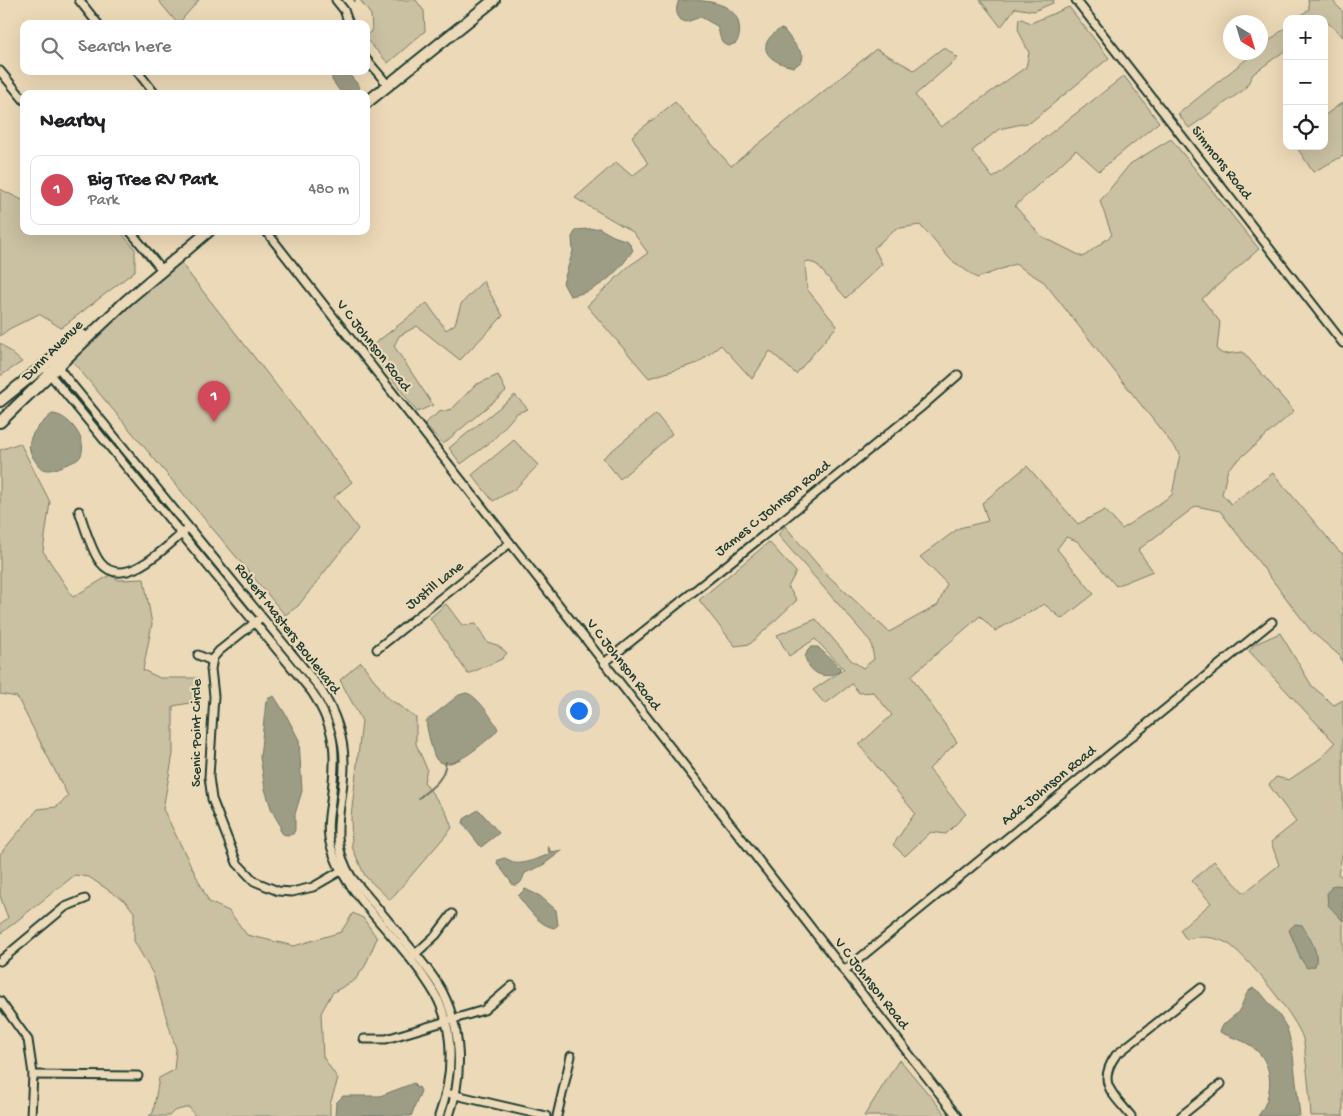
<!DOCTYPE html>
<meta charset="utf-8">
<style>
body{margin:0;font-family:"Gochi Hand",sans-serif;background:#f2f2f2;color:#202124}
.controls{position:absolute;right:15px;top:15px;display:grid;overflow:hidden;border-radius:10px;box-shadow:0 5px 20px #0002}
.controls button{width:45px;height:45px;display:grid;place-items:center;padding:0;border:0;border-bottom:1px solid #e0e0e0;background:#fff;color:#202124;font:25px sans-serif}
.compass{position:absolute;left:1223px;top:15px;width:45px;height:45px;border-radius:50%;background:#fff;box-shadow:0 5px 20px #0002;rotate:142deg}
.you{position:absolute;left:578px;top:710px;width:18px;height:18px;margin:-12px;border:4px solid #fff;border-radius:50%;background:#1a73e8;box-shadow:0 0 0 8px #1a73e833}
.badge{display:grid;place-items:center;width:32px;height:32px;border-radius:50%;background:#d1495b;color:#fff;font-size:16px;font-weight:700}
.pin{position:absolute;translate:-50% -41px;filter:drop-shadow(0 1px 2px #0008)}
.pin::after{content:'';position:absolute;top:26px;width:18px;height:15px;background:inherit;clip-path:polygon(0 0,100% 0,50% 100%)}
.list{margin:0;padding:0;list-style:none}
h2{display:flex;justify-content:space-between;align-items:center;height:65px;margin:0;padding:0 20px;font-size:21px}
h2 small{font-size:16px;font-weight:400;color:#757577}
.list li{display:grid;grid-template-columns:32px 1fr auto;gap:15px;align-items:center;box-sizing:border-box;height:70px;margin:0 10px 10px;padding:0 10px;border:1px solid #e0e0e0;border-radius:10px}
.list b{display:block;font-size:19px;white-space:nowrap}
.list p{margin:0;font-size:16px;white-space:nowrap;color:#757577}
.list em{font-size:16px;font-style:normal;color:#757577}
.icon{flex:none;width:28px;height:28px;fill:none;stroke:currentColor;stroke-width:2;stroke-linecap:round;stroke-linejoin:round}
.map{position:relative;flex:none;width:1343px;height:1116px;overflow:hidden}
.search{position:absolute;background:#fff;box-shadow:0 5px 20px #0002;left:20px;top:20px;width:350px;height:55px;display:flex;align-items:center;gap:12px;box-sizing:border-box;padding:0 18px;border-radius:10px;color:#757577;font-size:19px}
.panel{position:absolute;background:#fff;box-shadow:0 5px 20px #0002;left:20px;top:90px;width:350px;height:145px;border-radius:10px}
.map>svg:first-child{display:block}
</style>
<div class="map">
<svg width="1343" height="1116" viewBox="0 0 1343 1116">
<rect width="100%" height="100%" fill="#ecd9b7"/>
<filter id="ink" filterUnits="userSpaceOnUse"><feTurbulence type="fractalNoise" baseFrequency=".02" numOctaves="2"/><feDisplacementMap in="SourceGraphic" scale="10" xChannelSelector="R" yChannelSelector="G"/><feConvolveMatrix kernelMatrix="1 2 1 2 8 2 1 2 1" color-interpolation-filters="sRGB"/></filter>
<g filter="url(#ink)">
<!-- green -->
<g fill="#cac0a2" stroke="#747e6b">
<path d="M158 0H199L178 24Z"/>
<path d="M360 0H416L424 11 425 31 388 63 366 39V35L372 31 371 15Z"/>
<path d="M980 0H1054L1053 3 1034 11 1015 8 1001 27Z"/>
<path d="M1308 0H1332L1343 12V37L1325 20 1324 21V19H1296L1309 9Z"/>
<path d="M1069 7 1109 58 1031 122 999 129 972 151 993 178 1124 76 1159 122 1099 171 1076 150 1015 206 1041 236 1083 257 1112 235 1100 201 1130 164 1171 139 1259 249 1202 299 1220 322 1217 350 1223 354 1243 352 1294 411 1228 469 1222 494 1231 504 1273 473 1338 550 1343 554V664L1340 656 1311 631 1220 511 1196 506 1138 550 1153 571 1116 586 1077 541 1066 537 1057 549 1094 594 1062 619 1044 604 995 631 980 616 911 676 957 742 929 769 966 814 946 834 931 832 905 856 893 845 915 813 859 745 892 715 873 692 859 693 852 684 825 704 813 690 844 669 815 639 789 656 777 635 816 619 851 660 863 668 874 659 871 642 778 535 785 526 823 571 889 632 938 605 947 584 920 557 959 528 988 521 982 503 1027 466 1078 524 1105 510 1122 529 1172 495 1180 454 1044 282 1015 264 977 278 951 260 920 225 895 229 874 248 882 264 846 298 816 264 805 261 807 289 837 326 796 374 770 351 752 379 721 345 698 363 649 378 587 306 629 266 648 253 633 232 575 198 616 162 632 176 648 164 632 136 675 102 731 166 876 49 914 70 944 47 958 58 915 95 941 127 1026 67 1029 53 1018 29 1019 18 1031 23Z"/>
<path d="M1287 26V49L1253 74 1245 89 1189 128 1178 114 1254 53 1260 52 1261 48Z"/>
<path d="M1343 102V156L1313 172 1296 146H1324V116Z"/>
<path d="M0 189 24 201V231H120L135 249V271L61 328 39 314 9 329 0 336Z"/>
<path d="M180 262 352 482 334 497 358 529 298 606 285 615 73 362V359L105 326Z"/>
<path d="M483 281 503 316 460 360 417 326 399 336 394 346 433 405 417 412 369 348 427 303 446 330 455 324 461 304Z"/>
<path d="M0 343 22 362 0 376Z"/>
<path d="M498 375 506 391 443 444 424 424 439 412 452 409 475 385Z"/>
<path d="M515 395 528 409 517 413 492 441 461 464 449 448Z"/>
<path d="M656 414 672 434 620 479 603 458Z"/>
<path d="M514 440 538 465 515 489 493 501 472 475Z"/>
<path d="M20 443 50 502 43 551 73 597 110 575 119 580 144 579 152 624 143 670 160 678H199L201 701 173 706V754L163 809 209 902 229 911 247 935 294 946 341 932 353 913 363 918 377 938 365 966 355 980 332 993 321 1013 323 1057 338 1079 330 1104V1116H195L189 1107 174 1111 169 1116H149L153 1113 159 1078 174 1070 176 1049 153 974 134 941V912L126 902 89 877 75 875 0 934V924L8 918 0 896V854L38 809 56 807 68 796 17 697 0 694V450Z"/>
<path d="M769 542 796 572 788 587 797 600 750 644 735 646 699 600Z"/>
<path d="M446 604 462 625 476 624 487 642 497 645 507 653 502 659 468 674 430 618Z"/>
<path d="M1280 633 1312 686 1334 705 1343 700V851L1338 874 1343 877V1116H1311C1310 1098 1308 1080 1306 1062 1305 1055 1305 1046 1303 1039 1298 1019 1245 953 1227 943 1213 936 1200 936 1186 939L1180 930 1211 903 1192 881 1214 861 1244 893 1279 865 1271 842 1296 822 1269 785 1276 777 1289 780 1321 758 1335 743 1249 651 1255 644Z"/>
<path d="M361 662 387 697 416 718V744L427 769 424 782 446 812 452 828 390 900 365 876 352 847 351 817 362 721 340 680Z"/>
<path d="M899 1060H900L947 1116H864Z"/>
</g>
<!-- water -->
<g fill="#9d9d85" stroke="#6b7765">
<path d="M679 0C700 0 735 0 739 25 740 32 740 37 736 43L729 46C718 42 721 35 717 26L701 17 686 22 681 20C675 13 676 8 679 0Z"/>
<path d="M780 29 784 30 803 55 802 61 794 67C770 63 752 47 780 29Z"/>
<path d="M340 71 347 72 360 87 355 94H342L332 80V77Z"/>
<path d="M599 228 613 236 628 241 633 250C618 273 598 292 570 296L563 283 573 251 572 237 576 230Z"/>
<path d="M52 414C68 414 90 441 80 457 77 462 68 463 63 466 58 468 54 470 48 470 42 470 39 467 36 462 20 441 36 428 52 414Z"/>
<path d="M812 647H818L840 668V671C825 681 810 674 805 657L808 650Z"/>
<path d="M466 693C476 694 493 719 498 729L493 735C483 743 449 775 436 759 432 753 427 728 426 721L459 695Z"/>
<path d="M274 696 286 715 299 740 302 791 295 814V830L293 834 287 835 283 834 280 830V825L272 811 265 789 260 757 266 701 269 698Z"/>
<path d="M478 810 480 811 499 833 481 847 463 824 464 819Z"/>
<path d="M548 846 551 852 563 850 543 865 525 873C522 879 522 886 513 885L511 882 497 863 498 860 504 858C508 859 512 862 516 863 521 865 544 857 549 854Z"/>
<path d="M1336 885 1343 886V921L1328 905 1327 894 1332 886Z"/>
<path d="M525 889 540 896 556 910 558 925 554 928C538 925 528 908 518 896Z"/>
<path d="M1295 924 1302 925C1309 937 1320 952 1315 966L1307 968 1301 959 1289 930Z"/>
<path d="M1253 988 1260 992 1279 1015 1287 1028 1292 1047 1300 1116H1258C1273 1097 1275 1066 1255 1049 1244 1039 1231 1038 1220 1032 1221 1023 1233 1018 1238 1012 1244 1004 1244 992 1253 988Z"/>
<path d="M414 1083 416 1088 419 1087 421 1091 411 1116H335L336 1103 343 1096H380Z"/>
</g>
<g fill="none" stroke-linecap="round" stroke-linejoin="round">
<!-- stream -->
<g stroke="#6b7765" stroke-width="2">
<path d="M354 0 355 1"/>
<path d="M419 798C433 786 443 782 446 762"/>
</g>
<defs>
<g id="minor">
<path d="M79 0 98 24"/>
<path d="M336 0 344 10 349 24"/>
<path d="M1076 0 1343 343"/>
<path d="M366 59 388 85"/>
<path d="M0 71 24 100"/>
<path d="M137 71 155 94"/>
<path d="M130 231 162 270"/>
<path d="M266 231 746 844 957 1116"/>
<path d="M56 365 319 687C334 710 344 734 344 762 345 806 325 835 352 878 371 900 390 923 409 946 421 961 434 975 443 993 462 1031 463 1076 449 1116"/>
<path d="M48 372 312 692C338 732 336 755 331 801 329 815 326 831 331 846 339 874 354 891 372 913 394 939 418 965 435 994 456 1031 453 1078 439 1116"/>
<path d="M79 511C85 527 90 548 100 562 123 592 166 547 185 531"/>
<path d="M258 620 219 651 213 658 211 669 214 696 209 777 212 799 237 863 254 881 278 891 292 892 313 887 344 869"/>
<path d="M377 649 510 543"/>
<path d="M198 655 212 661"/>
<path d="M604 663 778 524 920 408 958 375"/>
<path d="M412 957 436 935 452 914"/>
<path d="M0 961 65 907 85 899"/>
<path d="M844 971 1272 622"/>
<path d="M0 1001 28 1040 33 1074 31 1116"/>
<path d="M364 1039H386L484 1010 512 986"/>
<path d="M33 1075 138 1076"/>
<path d="M451 1094 546 1116"/>
<path d="M557 1116 571 1056"/>
<path d="M1131 1116C1113 1094 1096 1083 1116 1055L1201 988"/>
<path d="M1181 1116 1221 1084"/>
</g>
<g id="secondary">
<path d="M366 103 494 0"/>
<path d="M0 401 82 335"/>
<path d="M0 422 126 301 209 231"/>
</g>
</defs>
<!-- minor casing -->
<use href="#minor" stroke="#1f3d34" stroke-width="11"/>
<!-- secondary casing -->
<use href="#secondary" stroke="#1f3d34" stroke-width="14"/>
<!-- minor -->
<use href="#minor" stroke="#ecd9b7" stroke-width="7"/>
<!-- secondary -->
<use href="#secondary" stroke="#ecd9b7" stroke-width="10"/>
</g>
</g>
<g text-anchor="middle" dominant-baseline="central" stroke-width="4.5" stroke-linejoin="round" paint-order="stroke">
<!-- street labels -->
<g font-size="15" fill="#1f3d34" stroke="#ecd9b7">
<text transform="translate(1221 163) rotate(52)">Simmons Road</text>
<text transform="translate(373 346) rotate(52)">V C Johnson Road</text>
<text transform="translate(53 351) rotate(-45)">Dunn Avenue</text>
<text transform="translate(773 509) rotate(-39)">James C Johnson Road</text>
<text transform="translate(435 586) rotate(-38)">Justill Lane</text>
<text transform="translate(287 629) rotate(52)">Robert Masters Boulevard</text>
<text transform="translate(623 665) rotate(52)">V C Johnson Road</text>
<text transform="translate(197 733) rotate(-90)">Scenic Point Circle</text>
<text transform="translate(1049 786) rotate(-39)">Ada Johnson Road</text>
<text transform="translate(871 984) rotate(52)">V C Johnson Road</text>
</g>
</g>
</svg>
<div class="controls">
<button>+</button>
<button>−</button>
<button><svg class="icon" aria-label="locate" viewBox="0 0 24 24"><circle cx="12" cy="12" r="6"/><path d="M12 2v4M12 18v4M2 12h4M18 12h4"/></svg></button>
</div>
<svg class="compass" viewBox="-18 -18 36 36"><path d="M0-13l5 13h-10z" fill="#e53935"/><path d="M0 13l5-13h-10z" fill="#757577"/></svg>
<div class="you"></div>
<div class="pin badge" style="left:214px;top:422px">1</div>
<div class="search"><svg class="icon" aria-label="search" viewBox="0 0 24 24"><circle cx="10" cy="10" r="6"/><path d="M15 15l6 6"/></svg>Search here</div>
<section class="panel">
<h2>Nearby<small></small></h2>
<ul class="list">
<li><span class="badge">1</span><div><b>Big Tree RV Park</b><p>Park</p></div><em>480 m</em></li>
</ul>
</section>
</div>
